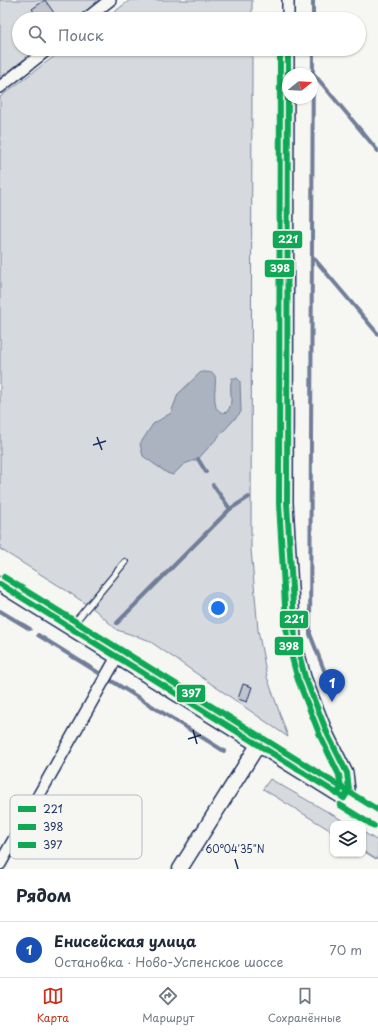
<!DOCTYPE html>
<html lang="ru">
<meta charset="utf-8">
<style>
body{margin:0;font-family:"Playpen Sans",sans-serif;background:#f2f2f3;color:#1f2937}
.controls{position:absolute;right:12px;bottom:12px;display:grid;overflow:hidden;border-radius:8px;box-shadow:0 1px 3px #0004}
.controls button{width:36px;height:36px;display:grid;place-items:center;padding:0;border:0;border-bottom:1px solid #e0e1e3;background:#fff;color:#1f2937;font:20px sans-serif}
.compass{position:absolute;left:282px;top:68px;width:36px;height:36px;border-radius:50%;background:#fff;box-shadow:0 1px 3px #0004;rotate:72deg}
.you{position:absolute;left:218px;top:608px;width:14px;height:14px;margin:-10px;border:3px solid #fff;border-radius:50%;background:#1a73e8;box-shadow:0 0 0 6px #1a73e833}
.badge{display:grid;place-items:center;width:26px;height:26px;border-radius:50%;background:#c8321e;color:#fff;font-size:13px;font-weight:700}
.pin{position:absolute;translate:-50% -33px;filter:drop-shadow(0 1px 2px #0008)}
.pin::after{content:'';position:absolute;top:21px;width:14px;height:12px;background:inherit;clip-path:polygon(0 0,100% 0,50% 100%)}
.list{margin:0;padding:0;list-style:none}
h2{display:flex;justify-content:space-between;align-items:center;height:52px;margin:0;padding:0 16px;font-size:17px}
h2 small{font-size:13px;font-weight:400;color:#747a83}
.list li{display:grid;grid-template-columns:26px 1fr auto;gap:12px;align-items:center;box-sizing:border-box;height:56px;padding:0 16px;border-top:1px solid #e0e1e3}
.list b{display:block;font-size:15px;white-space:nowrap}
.list p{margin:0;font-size:13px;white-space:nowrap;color:#747a83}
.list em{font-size:13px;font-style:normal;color:#747a83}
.icon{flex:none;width:22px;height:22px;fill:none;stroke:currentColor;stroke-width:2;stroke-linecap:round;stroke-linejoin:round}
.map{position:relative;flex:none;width:378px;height:869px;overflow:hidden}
.search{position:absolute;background:#fff;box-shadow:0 1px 3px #0004;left:12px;right:12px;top:12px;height:44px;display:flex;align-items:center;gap:10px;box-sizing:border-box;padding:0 14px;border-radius:22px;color:#747a83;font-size:15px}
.sheet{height:108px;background:#fff}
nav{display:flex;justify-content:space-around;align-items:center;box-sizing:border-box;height:56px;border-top:1px solid #e0e1e3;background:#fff;font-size:11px;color:#747a83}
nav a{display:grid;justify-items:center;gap:2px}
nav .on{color:#c8321e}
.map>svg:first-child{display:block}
</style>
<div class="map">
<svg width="378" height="869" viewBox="0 0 378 869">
<rect width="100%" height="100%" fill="#f6f6f2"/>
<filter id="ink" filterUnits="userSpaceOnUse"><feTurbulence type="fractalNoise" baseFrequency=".025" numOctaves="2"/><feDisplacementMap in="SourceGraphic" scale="8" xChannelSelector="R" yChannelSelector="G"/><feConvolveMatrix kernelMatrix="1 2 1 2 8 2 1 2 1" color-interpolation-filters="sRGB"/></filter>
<g filter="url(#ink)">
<!-- green -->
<g fill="#d6d9dd" stroke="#78849e">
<path d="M0 0H102L77 19H19V49H38L0 78Z"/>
<path d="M130 0H252V19H105Z"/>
<path d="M64 49H252L251 549 258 630 267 677 288 737 148 640 117 630 95 610 61 587 0 549V97Z"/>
<path d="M270 779 349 824H333V832L263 789Z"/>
<path d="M363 832 378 841V856L376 859 363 851Z"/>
</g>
<!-- water -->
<path fill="#abb2c0" stroke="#717e99" d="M201 372C217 372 216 374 215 389 214 395 215 402 216 408L222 413 227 412C235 402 228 390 232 378H237L240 381 241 412 198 459 184 464 173 475 167 473 143 456 140 444 153 424 171 413 178 394Z"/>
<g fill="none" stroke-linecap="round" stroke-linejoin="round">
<!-- stream -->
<g stroke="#717e99" stroke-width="4">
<path d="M313 0V19"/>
<path d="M313 49 310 634 324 670"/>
<path d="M313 73 378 151"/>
<path d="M312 256 378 334"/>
<path d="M198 459 206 472"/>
<path d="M230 509 249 497"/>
<path d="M0 611 30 629"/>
<path d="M117 623 230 509 213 485"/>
<path d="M38 635 224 751"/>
</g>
</g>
<!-- building -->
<g fill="#c0c4cd" stroke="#1b2f5e">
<path d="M45 0 54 13 44 19H38L32 9Z"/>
<path d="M243 684 252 687 247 702 238 699Z"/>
</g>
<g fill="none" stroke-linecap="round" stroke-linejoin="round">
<defs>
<path id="service" d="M70 628 125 562"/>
<g id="minor">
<path d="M86 19 110 0"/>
<path d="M288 19V0"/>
<path d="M288 49 287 503 295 639 305 677 328 735 347 773 349 790 344 798"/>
<path d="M0 87 48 49"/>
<path d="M0 864 117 657"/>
</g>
<g id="tertiary">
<path d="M0 584 378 819"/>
<path d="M180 869 258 745"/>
</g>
</defs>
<!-- service casing -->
<use href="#service" stroke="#1b2f5e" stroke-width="8"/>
<!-- minor casing -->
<use href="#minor" stroke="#1b2f5e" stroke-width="14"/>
<!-- tertiary casing -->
<use href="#tertiary" stroke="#1b2f5e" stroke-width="17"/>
<!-- service -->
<use href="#service" stroke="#f6f6f2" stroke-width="5.5"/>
<!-- minor -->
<use href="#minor" stroke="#f6f6f2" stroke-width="11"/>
<!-- tertiary -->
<use href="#tertiary" stroke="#f6f6f2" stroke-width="14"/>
<defs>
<g id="bus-1">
<path d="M288 49 287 503 295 639 305 677 328 735 347 773 349 790 344 798"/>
<path d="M0 584 344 798"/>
</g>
<g id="bus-2">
<path d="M280 49 279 503 287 639 298 680 321 738 339 775 341 788 337 794"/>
<path d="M340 805 374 826"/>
</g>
<path id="bus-3" d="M4 577 378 810"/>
</defs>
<!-- bus-1 casing -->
<use href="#bus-1" stroke="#f6f6f2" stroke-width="9"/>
<!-- bus-2 casing -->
<use href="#bus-2" stroke="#f6f6f2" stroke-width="9"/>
<!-- bus-3 casing -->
<use href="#bus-3" stroke="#f6f6f2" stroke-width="9"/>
<!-- bus-1 -->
<use href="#bus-1" stroke="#10a855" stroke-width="6"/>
<!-- bus-2 -->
<use href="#bus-2" stroke="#10a855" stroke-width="6"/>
<!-- bus-3 -->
<use href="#bus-3" stroke="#10a855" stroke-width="6"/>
</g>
</g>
<!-- ticks -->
<path fill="none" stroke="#1b2f5e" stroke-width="1.5" d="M97 437 102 450M93 445 106 441M193 730 197 744M188 739 201 735M235 859 238 869"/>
<!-- legend -->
<rect x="10" y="795" width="132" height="64" rx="6" fill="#f6f6f2" stroke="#b4bac6" stroke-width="1"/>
<rect x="18" y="806" width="18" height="6" fill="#10a855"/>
<rect x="18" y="824" width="18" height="6" fill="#10a855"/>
<rect x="18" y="842" width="18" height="6" fill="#10a855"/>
<g font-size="11" fill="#1b2f5e">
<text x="43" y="813">221</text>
<text x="43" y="831">398</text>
<text x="43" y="849">397</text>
</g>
<g font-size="10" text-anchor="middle" fill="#1b2f5e" stroke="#f6f6f2" stroke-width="3" stroke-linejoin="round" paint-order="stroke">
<text x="235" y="853">60°04'35"N</text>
</g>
<g stroke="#f6f6f2" stroke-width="1.5">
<rect x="272" y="230" width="31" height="19" rx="4" fill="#10a855"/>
<rect x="264" y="259" width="31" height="19" rx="4" fill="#10a855"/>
<rect x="279" y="610" width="30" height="19" rx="4" fill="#10a855"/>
<rect x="274" y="636" width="30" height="20" rx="4" fill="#10a855"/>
<rect x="176" y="684" width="30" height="19" rx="4" fill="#10a855"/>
</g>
<g font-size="11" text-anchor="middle" font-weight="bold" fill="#fff">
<text x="288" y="243">221</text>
<text x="280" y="272">398</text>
<text x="294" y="623">221</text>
<text x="289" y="650">398</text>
<text x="191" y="697">397</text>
</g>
</svg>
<div class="controls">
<button><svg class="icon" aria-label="layers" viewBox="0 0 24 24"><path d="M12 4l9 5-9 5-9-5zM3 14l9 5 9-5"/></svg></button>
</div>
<svg class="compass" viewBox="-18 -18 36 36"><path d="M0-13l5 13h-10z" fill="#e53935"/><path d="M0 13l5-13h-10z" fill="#747a83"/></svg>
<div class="you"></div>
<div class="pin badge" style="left:332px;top:702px;background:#1a4fb4">1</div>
<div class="search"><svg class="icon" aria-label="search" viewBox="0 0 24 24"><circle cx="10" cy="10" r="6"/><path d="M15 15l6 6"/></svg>Поиск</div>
</div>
<section class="sheet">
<h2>Рядом<small></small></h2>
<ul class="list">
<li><span class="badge" style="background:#1a4fb4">1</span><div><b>Енисейская улица</b><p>Остановка · Ново-Успенское шоссе</p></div><em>70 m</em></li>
</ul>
</section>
<nav>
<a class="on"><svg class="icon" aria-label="map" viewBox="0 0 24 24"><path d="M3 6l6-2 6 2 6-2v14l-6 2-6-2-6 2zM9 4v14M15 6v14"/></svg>Карта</a>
<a><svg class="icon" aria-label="directions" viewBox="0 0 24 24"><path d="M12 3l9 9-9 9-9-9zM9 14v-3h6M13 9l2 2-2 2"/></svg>Маршрут</a>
<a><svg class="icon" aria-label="saved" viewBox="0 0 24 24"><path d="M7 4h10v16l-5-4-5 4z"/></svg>Сохранённые</a>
</nav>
